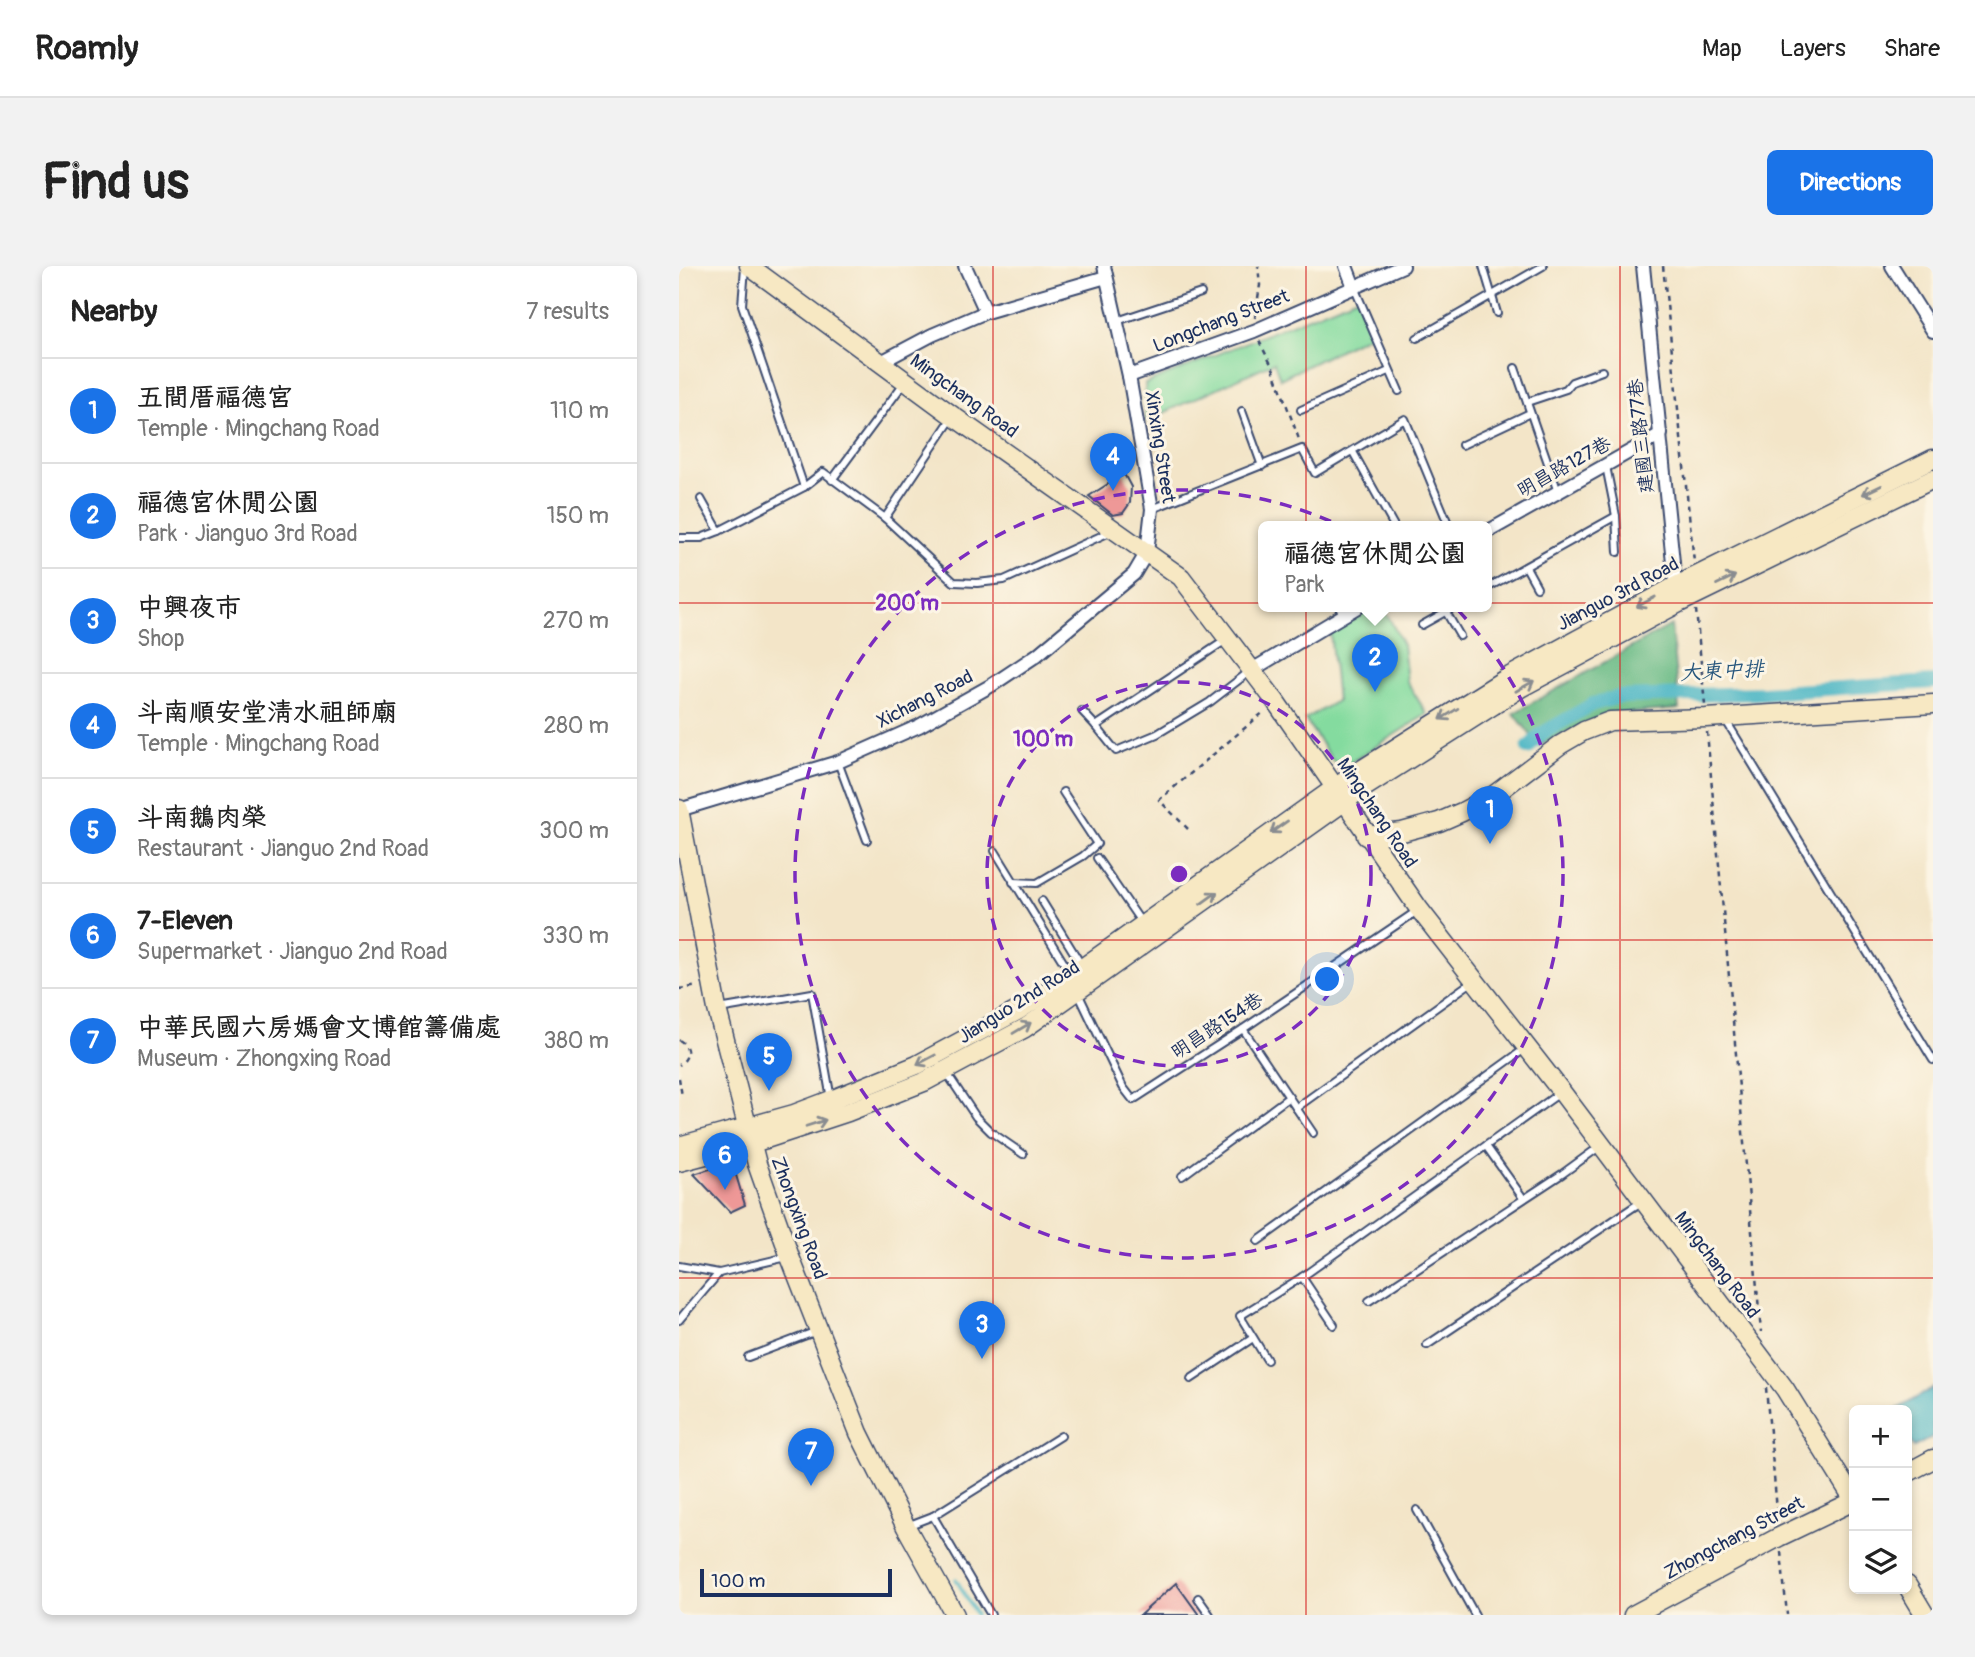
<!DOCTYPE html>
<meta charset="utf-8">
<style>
body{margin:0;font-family:Pangolin,"LXGW WenKai TC",sans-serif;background:#f2f2f2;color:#222}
.controls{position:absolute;right:21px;bottom:21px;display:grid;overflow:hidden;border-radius:10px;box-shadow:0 4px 10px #0003}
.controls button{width:63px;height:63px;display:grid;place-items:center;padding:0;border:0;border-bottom:2px solid #e0e0e0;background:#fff;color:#222;font:35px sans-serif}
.scale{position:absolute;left:21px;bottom:18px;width:192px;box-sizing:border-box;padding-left:7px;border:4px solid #1b2f5e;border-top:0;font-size:19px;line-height:24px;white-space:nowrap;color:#1b2f5e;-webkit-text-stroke:5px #fcf5e5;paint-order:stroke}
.you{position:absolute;left:649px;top:714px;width:24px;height:24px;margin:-18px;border:5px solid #fff;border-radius:50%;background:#1a73e8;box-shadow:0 0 0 10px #1a73e833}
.badge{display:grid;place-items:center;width:46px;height:46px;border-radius:50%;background:#1a73e8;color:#fff;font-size:23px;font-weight:700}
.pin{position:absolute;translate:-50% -58px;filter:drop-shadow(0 2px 4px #0008)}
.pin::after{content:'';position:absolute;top:37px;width:24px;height:21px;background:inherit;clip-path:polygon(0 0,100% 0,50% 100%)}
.popup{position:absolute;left:579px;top:255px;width:234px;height:91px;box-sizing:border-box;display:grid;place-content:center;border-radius:10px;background:#fff;filter:drop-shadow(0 2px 5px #0005);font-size:23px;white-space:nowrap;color:#767676}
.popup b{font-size:26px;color:#222}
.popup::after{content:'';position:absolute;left:50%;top:100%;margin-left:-14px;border:14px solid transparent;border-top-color:#fff}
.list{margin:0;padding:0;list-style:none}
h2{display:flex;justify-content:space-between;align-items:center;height:91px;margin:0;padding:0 28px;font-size:30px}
h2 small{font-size:23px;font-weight:400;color:#767676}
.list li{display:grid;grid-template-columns:46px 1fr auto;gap:21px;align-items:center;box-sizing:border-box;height:105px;padding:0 28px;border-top:2px solid #e0e0e0}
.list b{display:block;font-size:26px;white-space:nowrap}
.list p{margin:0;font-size:23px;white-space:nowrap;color:#767676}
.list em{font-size:23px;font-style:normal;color:#767676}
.icon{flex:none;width:38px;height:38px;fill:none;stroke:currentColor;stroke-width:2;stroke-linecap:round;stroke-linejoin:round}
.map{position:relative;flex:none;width:1254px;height:1349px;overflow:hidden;border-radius:10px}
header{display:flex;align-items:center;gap:42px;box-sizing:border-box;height:98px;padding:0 35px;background:#fff;border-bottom:2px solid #e0e0e0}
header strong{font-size:33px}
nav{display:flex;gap:38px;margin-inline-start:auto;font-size:24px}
.intro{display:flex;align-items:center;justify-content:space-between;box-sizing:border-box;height:168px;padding:0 42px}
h1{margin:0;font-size:49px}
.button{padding:18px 32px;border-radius:10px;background:#1a73e8;color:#fff;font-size:24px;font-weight:700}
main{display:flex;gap:42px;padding:0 42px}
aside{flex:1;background:#fff;border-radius:10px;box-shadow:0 4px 10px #0003}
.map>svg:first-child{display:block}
</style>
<header>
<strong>Roamly</strong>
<nav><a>Map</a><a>Layers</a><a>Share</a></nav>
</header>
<div class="intro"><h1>Find us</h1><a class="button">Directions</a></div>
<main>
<aside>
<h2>Nearby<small>7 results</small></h2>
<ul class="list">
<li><span class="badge">1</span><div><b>五間厝福德宮</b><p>Temple · Mingchang Road</p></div><em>110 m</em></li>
<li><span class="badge">2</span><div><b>福德宮休閒公園</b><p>Park · Jianguo 3rd Road</p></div><em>150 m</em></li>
<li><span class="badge">3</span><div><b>中興夜市</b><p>Shop</p></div><em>270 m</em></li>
<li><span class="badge">4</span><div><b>斗南順安堂清水祖師廟</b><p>Temple · Mingchang Road</p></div><em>280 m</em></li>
<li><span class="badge">5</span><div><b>斗南鵝肉榮</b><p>Restaurant · Jianguo 2nd Road</p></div><em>300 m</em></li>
<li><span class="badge">6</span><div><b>7-Eleven</b><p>Supermarket · Jianguo 2nd Road</p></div><em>330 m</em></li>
<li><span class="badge">7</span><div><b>中華民國六房媽會文博館籌備處</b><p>Museum · Zhongxing Road</p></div><em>380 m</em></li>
</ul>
</aside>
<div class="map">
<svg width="1254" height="1349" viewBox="0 0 1254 1349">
<rect width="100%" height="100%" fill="#fcf5e5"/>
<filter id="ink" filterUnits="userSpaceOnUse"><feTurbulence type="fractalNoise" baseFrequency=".0143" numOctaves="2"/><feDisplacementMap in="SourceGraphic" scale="14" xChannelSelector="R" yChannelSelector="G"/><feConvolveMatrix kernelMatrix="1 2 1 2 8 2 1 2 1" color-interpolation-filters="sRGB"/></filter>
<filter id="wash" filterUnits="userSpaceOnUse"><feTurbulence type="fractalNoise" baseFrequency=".00686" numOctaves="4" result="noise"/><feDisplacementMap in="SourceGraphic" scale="28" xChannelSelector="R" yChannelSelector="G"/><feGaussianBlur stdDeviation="1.57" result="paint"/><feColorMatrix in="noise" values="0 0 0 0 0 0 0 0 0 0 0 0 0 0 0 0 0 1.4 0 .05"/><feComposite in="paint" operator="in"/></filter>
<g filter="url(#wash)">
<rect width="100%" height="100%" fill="#f3e5c8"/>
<!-- green -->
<g fill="#84db9f" stroke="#50857e" stroke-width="2">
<path d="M681 30 695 67 601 113 595 96 467 155 466 118Z"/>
<path d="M696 340H704L724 379 728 416 748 448 669 498 654 495 626 453 658 435 651 365Z"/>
</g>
<!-- forest -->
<path fill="#6bbb86" stroke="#437572" stroke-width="2" d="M992 359 1000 443 924 449 860 480 835 447Z"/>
<!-- water -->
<path fill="#48b5c4" stroke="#327291" stroke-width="2" d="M1254 1122V1171L1235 1181 1228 1172V1144H1217Z"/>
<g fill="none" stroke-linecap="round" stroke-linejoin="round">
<!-- stream -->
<path stroke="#48b5c4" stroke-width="3.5" d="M277 1313 297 1349"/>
<!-- canal -->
<path stroke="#48b5c4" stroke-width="14" d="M849 482 862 468 914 438 940 431 1085 427 1254 416"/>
</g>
<g id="blocks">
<!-- building -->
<g fill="#ee9897">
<path d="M445 208 452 221 451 237 444 247 434 249 410 230Z"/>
<path d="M53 896 66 939 51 946 15 908Z"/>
<path d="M497 1317 520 1349H461Z"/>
</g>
</g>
</g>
<g filter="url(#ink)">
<use href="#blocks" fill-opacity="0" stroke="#3b4a6e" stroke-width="2"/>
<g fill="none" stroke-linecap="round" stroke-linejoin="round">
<defs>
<g id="lane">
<path d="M804 0 818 47"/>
<path d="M675 21 720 125"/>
<path d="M438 55 522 27"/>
<path d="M738 72 864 0"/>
<path d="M836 102 879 226"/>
<path d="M848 136 887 123 893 116 923 105"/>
<path d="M622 144 710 105"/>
<path d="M563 145 583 200"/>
<path d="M783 179 851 147"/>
<path d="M674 186 715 260"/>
<path d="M927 200 937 250 939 286"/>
<path d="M153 214 225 117"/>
<path d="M125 221 144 206 206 252 275 316 298 317 325 314 433 265"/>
<path d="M22 233 40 265"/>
<path d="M473 243 623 183 636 207 726 153 770 260"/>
<path d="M206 252 273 152"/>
<path d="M0 272H22L40 265 125 221 63 39 66 2"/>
<path d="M847 301 858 321"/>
<path d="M808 322 937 250"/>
<path d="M659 340 665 349"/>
<path d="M767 346 781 370"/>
<path d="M743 359 777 340"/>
<path d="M403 445 417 460 547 374"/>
<path d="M1046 453 1254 794"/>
<path d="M417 460 437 485 478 468 531 436 570 406"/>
<path d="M159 496 188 574"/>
<path d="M316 585 391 707"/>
<path d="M418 592 462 656"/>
<path d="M334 616 358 617 404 590 418 578 384 526"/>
<path d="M363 635 403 700"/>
<path d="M399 727 444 821 454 834 564 763 738 645"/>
<path d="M40 743 133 727 152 833"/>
<path d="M564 763 634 867"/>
<path d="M267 806 297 851 312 866 344 888"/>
<path d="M617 842 794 715"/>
<path d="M807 880 844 932"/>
<path d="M503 910 610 831"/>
<path d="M579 975 847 782"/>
<path d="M0 1000 40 1007"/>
<path d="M623 1011 655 1059"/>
<path d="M690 1035 883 908 920 881"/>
<path d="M0 1054 40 1007 108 991"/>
<path d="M748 1079 962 936"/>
<path d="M69 1091 138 1065"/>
<path d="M588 1094 561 1050 623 1011 882 826"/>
<path d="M512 1113 574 1072"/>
<path d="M738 1244 796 1349"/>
<path d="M254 1250 382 1170"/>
<path d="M228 1260 254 1250 312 1349"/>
<path d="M519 1332 531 1349"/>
</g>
<g id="street">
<path d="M286 0 307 46"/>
<path d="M667 0 675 21"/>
<path d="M964 0 997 326"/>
<path d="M1213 0 1254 65"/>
<path d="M202 96 253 69 307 46 427 11"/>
<path d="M450 110 575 65 724 0"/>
<path d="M808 266 982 168"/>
<path d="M573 404 680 340"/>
<path d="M0 544 159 496 240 460 313 419 358 389 455 308 468 286 473 243 450 110 425 0"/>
</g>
<g id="secondary">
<path d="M70 0 274 150 502 311 597 436 740 643 882 825 1106 1123 1175 1234"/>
<path d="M0 543 38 743 78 898 111 991 180 1167 227 1261 276 1349"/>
<path d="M687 570 723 566 760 556 783 546 815 529 881 479 905 465 931 455 1027 452 1254 438"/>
<path d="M0 880 115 848 152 834 238 799 340 744 392 710 674 509 831 410 995 321 1254 193"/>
<path d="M0 896 87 873 169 846 245 816 346 762 683 523 843 421 1000 337 1254 213"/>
<path d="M1228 1207 1254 1193"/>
<path d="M1228 1319 1246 1349"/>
<path d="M954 1349 1100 1271 1175 1235"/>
</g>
</defs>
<!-- lane casing -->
<use href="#lane" stroke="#3b4a6e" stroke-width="10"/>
<!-- street casing -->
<use href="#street" stroke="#3b4a6e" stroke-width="16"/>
<!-- secondary casing -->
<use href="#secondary" stroke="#3b4a6e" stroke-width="21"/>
<!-- path -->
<g stroke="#3b4a6e" stroke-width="2.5" stroke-dasharray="5 5" stroke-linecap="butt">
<path d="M984 0 1015 296"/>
<path d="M576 52 581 19 579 0"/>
<path d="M580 75 594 102 621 176"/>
<path d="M1017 344 1026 439"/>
<path d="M1028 466 1082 1066"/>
<path d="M509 563 480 534 586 445"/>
<path d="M0 723 19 720"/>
<path d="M0 774C11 780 11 792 0 799"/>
<path d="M0 812 3 830"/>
<path d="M1087 1122 1099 1255"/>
<path d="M1102 1286 1108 1349"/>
</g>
<!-- lane -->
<use href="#lane" stroke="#fff" stroke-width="6"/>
<!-- street -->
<use href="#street" stroke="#fff" stroke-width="12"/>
<!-- secondary -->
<use href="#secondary" stroke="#f7e8c3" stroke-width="18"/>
</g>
<!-- one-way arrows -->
<defs><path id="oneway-shaft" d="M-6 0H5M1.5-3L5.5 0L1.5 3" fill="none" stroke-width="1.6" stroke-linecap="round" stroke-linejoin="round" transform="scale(1.75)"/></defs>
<g stroke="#898c90">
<use href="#oneway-shaft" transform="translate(1193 224) rotate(154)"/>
<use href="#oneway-shaft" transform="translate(1047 314) rotate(-26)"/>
<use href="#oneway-shaft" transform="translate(967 336) rotate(152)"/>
<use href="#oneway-shaft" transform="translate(846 420) rotate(-30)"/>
<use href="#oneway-shaft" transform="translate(770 448) rotate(148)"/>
<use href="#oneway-shaft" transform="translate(600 561) rotate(145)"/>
<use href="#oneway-shaft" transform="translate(530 632) rotate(-36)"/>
<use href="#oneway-shaft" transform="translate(343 762) rotate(-31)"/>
<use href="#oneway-shaft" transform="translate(247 794) rotate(152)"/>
<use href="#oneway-shaft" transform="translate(137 857) rotate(-18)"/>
</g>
</g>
<!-- grid -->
<path fill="none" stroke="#d62828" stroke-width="2" stroke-opacity="0.55" d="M314 0V1349M627 0V1349M941 0V1349M0 337H1254M0 674H1254M0 1012H1254"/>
<!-- distance rings -->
<g fill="none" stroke="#7b2cbf" stroke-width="3.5" stroke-dasharray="12 9">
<circle cx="500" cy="608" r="192"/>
<circle cx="500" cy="608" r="384"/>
</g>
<g text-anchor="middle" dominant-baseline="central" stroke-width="6" stroke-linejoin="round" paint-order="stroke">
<!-- street labels -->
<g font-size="19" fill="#1b2f5e" stroke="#fcf5e5">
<text transform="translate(542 55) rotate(-21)">Longchang Street</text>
<text transform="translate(285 130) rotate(36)">Mingchang Road</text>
<text transform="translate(962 170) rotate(-96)">建國三路77巷</text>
<text transform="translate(481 181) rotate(81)">Xinxing Street</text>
<text transform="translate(885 201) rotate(-29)">明昌路127巷</text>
<text transform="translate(939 328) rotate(-28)">Jianguo 3rd Road</text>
<text transform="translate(246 433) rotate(-27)">Xichang Road</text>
<text transform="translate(698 547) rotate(56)">Mingchang Road</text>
<text transform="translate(340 736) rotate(-32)">Jianguo 2nd Road</text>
<text transform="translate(538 760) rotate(-33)">明昌路154巷</text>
<text transform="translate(120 952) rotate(70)">Zhongxing Road</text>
<text transform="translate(1038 999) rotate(53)">Mingchang Road</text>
<text transform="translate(1055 1272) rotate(-28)">Zhongchang Street</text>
</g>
<!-- water labels -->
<g font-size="21" font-style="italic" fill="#28577d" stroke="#fcf5e5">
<text transform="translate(1043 405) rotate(-3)">大東中排</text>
</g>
</g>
<circle cx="500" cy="608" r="10" fill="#7b2cbf" stroke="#fcf5e5" stroke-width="3.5"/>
<g font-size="21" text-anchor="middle" font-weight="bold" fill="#7b2cbf" stroke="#fcf5e5" stroke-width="6" stroke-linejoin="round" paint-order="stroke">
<text x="228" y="344">200 m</text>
<text x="364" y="480">100 m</text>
</g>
</svg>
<div class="controls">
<button>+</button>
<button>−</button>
<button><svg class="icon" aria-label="layers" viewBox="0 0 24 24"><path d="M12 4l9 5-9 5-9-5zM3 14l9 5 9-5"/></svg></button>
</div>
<div class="scale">100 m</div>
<div class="you"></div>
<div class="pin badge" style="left:811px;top:578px">1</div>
<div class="pin badge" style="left:696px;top:426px">2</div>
<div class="popup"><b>福德宮休閒公園</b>Park</div>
<div class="pin badge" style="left:303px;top:1093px">3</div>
<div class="pin badge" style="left:434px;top:225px">4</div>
<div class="pin badge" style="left:90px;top:825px">5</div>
<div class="pin badge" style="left:46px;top:924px">6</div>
<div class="pin badge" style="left:132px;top:1220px">7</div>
</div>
</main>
